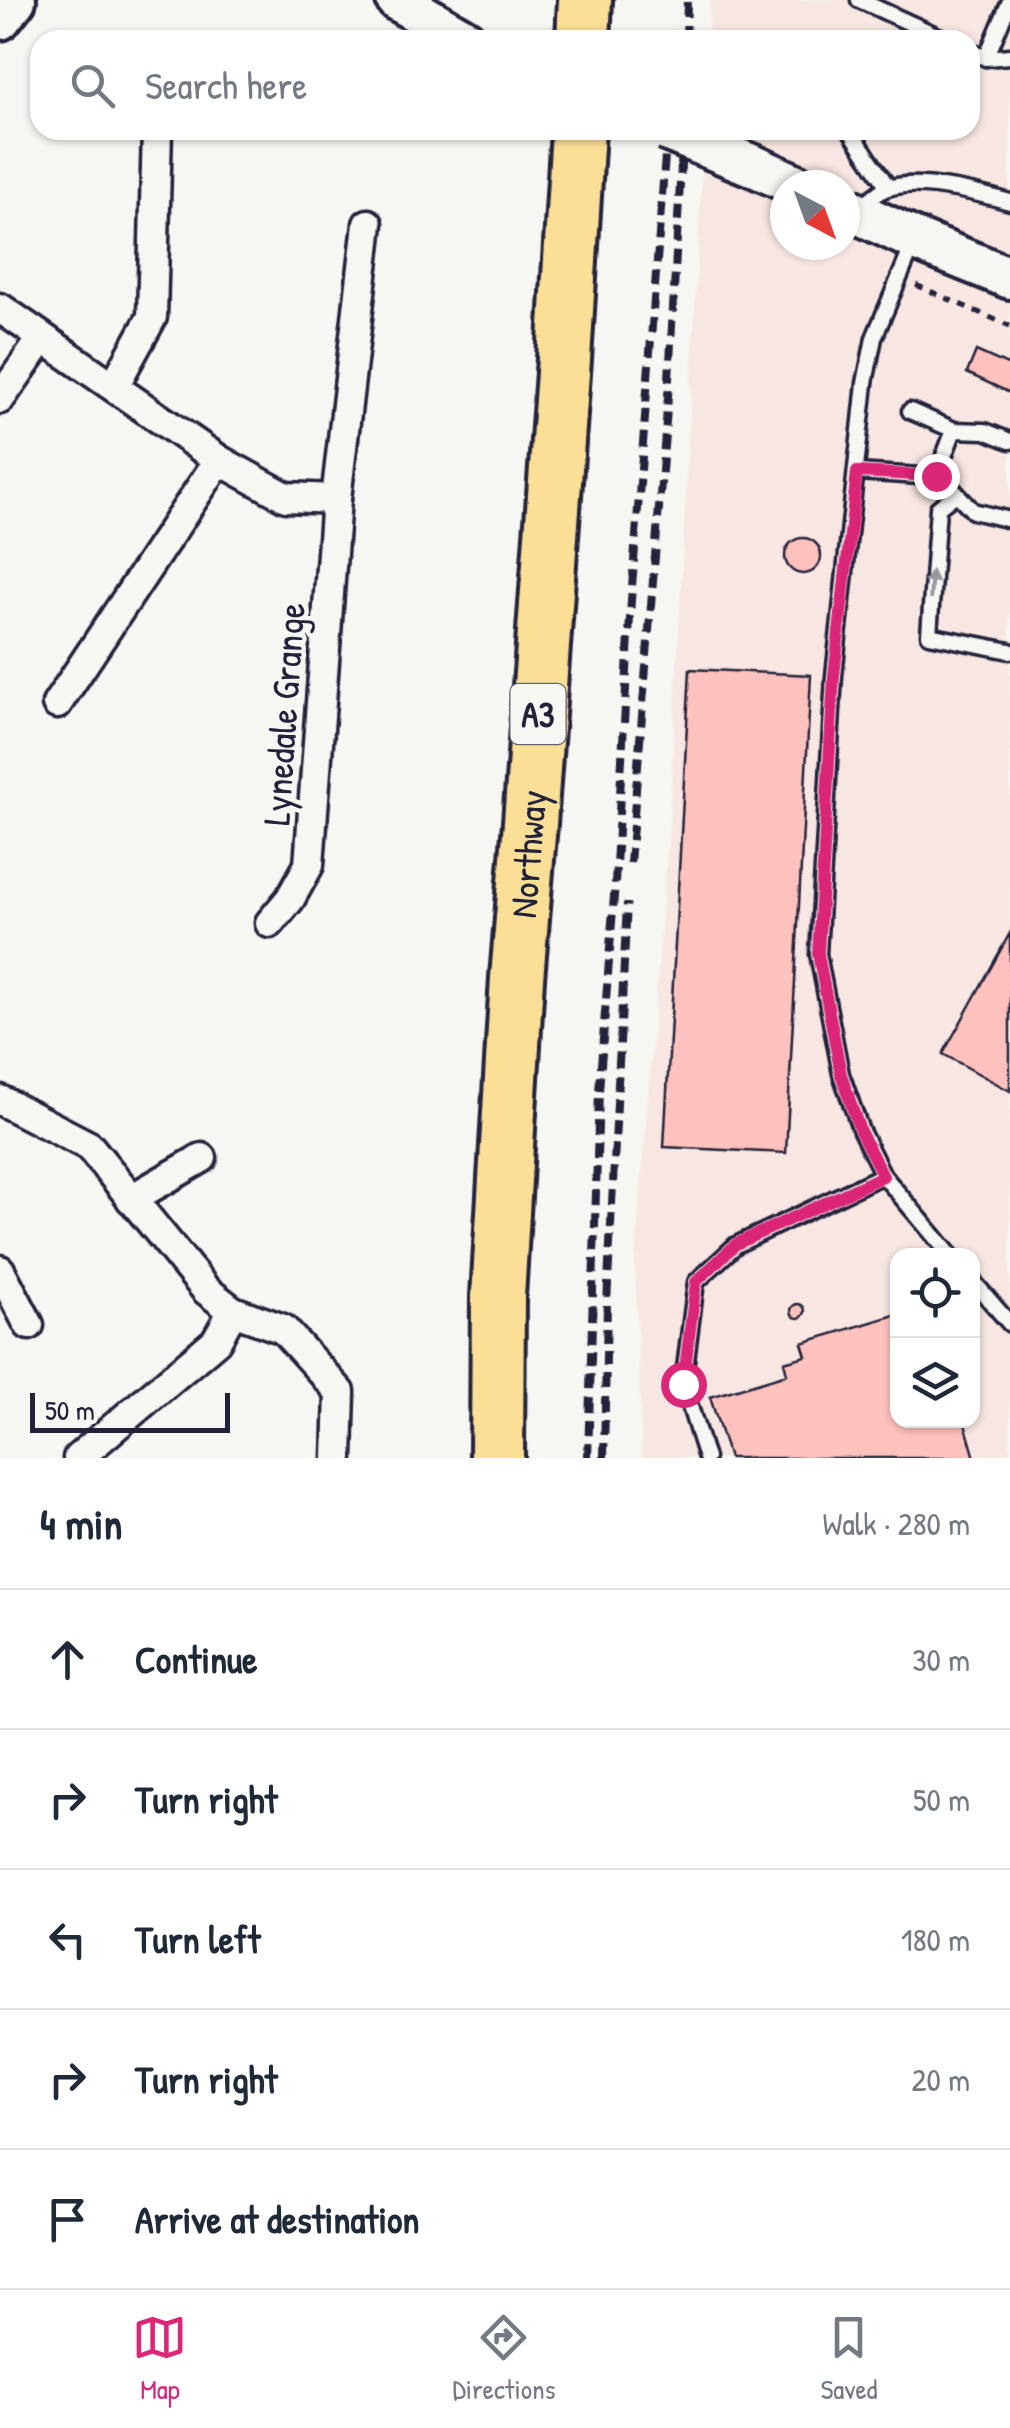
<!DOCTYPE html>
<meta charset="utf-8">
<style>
body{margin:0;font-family:"Patrick Hand",sans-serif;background:#f2f2f3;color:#1f2937}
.controls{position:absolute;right:30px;bottom:30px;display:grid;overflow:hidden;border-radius:20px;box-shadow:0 2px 8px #0004}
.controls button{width:90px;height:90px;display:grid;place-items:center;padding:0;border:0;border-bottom:2px solid #e0e1e3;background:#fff;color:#1f2937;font:50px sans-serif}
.compass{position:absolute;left:770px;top:170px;width:90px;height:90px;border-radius:50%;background:#fff;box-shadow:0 2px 8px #0004;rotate:139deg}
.scale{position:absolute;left:30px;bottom:25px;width:200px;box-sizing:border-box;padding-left:10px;border:5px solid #22223b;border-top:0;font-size:28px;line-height:35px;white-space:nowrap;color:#22223b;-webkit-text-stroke:8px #f6f6f2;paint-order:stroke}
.stop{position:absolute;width:30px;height:30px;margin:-22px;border:8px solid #db2777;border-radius:50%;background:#fff}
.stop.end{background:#db2777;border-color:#fff;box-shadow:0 2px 10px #0008}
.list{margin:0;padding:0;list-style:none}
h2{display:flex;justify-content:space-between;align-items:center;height:130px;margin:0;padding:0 40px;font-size:42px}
h2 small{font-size:32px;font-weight:400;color:#747a83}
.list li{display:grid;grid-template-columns:65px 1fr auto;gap:30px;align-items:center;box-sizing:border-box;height:140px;padding:0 40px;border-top:2px solid #e0e1e3}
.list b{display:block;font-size:38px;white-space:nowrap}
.list em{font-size:32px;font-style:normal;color:#747a83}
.icon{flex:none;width:55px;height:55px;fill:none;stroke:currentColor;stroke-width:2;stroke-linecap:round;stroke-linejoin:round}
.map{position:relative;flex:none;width:1010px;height:1458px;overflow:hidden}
.search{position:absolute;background:#fff;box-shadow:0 2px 8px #0004;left:30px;right:30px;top:30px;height:110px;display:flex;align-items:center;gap:25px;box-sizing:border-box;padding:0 35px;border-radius:30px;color:#747a83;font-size:38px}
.sheet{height:830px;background:#fff}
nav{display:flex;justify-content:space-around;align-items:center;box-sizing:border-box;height:140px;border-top:2px solid #e0e1e3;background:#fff;font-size:28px;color:#747a83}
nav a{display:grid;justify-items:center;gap:5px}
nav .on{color:#db2777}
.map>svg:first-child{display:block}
</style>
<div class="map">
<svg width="1010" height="1458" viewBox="0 0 1010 1458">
<rect width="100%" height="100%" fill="#f6f6f2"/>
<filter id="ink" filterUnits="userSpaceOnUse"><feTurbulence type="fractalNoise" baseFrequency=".01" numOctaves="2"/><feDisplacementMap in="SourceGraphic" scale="20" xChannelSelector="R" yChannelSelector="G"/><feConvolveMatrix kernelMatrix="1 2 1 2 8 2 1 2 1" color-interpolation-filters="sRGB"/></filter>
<g filter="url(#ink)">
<!-- built -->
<path fill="#f8e6e2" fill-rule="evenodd" d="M710 0H1010V1458H642L635 1263 669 827 704 130H970V40H708ZM785 185H845V245H785ZM898 1256H972V1420H898Z"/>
<!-- building -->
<g fill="#fec2be" stroke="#22223b" stroke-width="2.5">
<path d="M976 351 1010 366V393L967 373Z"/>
<circle cx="803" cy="556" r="18"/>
<path d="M690 669 811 675 786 1153 664 1147Z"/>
<path d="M1010 933V1091L943 1054Z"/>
<circle cx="798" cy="1311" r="7"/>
<path d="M898 1314V1420H964L975 1458H729L710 1397 787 1374 784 1362 806 1356 802 1343Z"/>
</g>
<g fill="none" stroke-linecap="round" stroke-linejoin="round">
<defs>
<g id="lane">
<path d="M859 0 947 40"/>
<path d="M970 51 986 58 1010 56"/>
<path d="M986 58 1010 1"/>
<path d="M850 130 888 187"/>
<path d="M860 208C868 202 875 193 885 189 916 177 978 193 1010 202"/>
<path d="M913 245 874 338 865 383 834 676 818 954 841 1074 861 1131 883 1175 951 1256"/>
<path d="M910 411 954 430 985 431 1010 441"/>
<path d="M857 472 936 477 945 481 973 511 1010 520"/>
<path d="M936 477 954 430"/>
<path d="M956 494 938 508 929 635 1010 651"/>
<path d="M972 1280 1010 1324"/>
<path d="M706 1458 683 1384 696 1282 736 1245 883 1175"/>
</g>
<g id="street">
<path d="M0 308 219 460 286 497 336 499"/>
<path d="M114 386 152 317 157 130"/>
<path d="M0 399 42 339"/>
<path d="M57 704 219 460"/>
<path d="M270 923 290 899 309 865 336 499 368 224"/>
<path d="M0 1100 89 1146 206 1290 233 1311 283 1329 340 1392 338 1458"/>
<path d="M131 1199 202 1158"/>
<path d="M0 1270 29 1325"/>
<path d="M78 1458 216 1341 233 1311"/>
</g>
<g id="secondary">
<path d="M397 0 465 40"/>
<path d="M0 19 15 0"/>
<path d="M754 166 796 185"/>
<path d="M845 207 916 240 1010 278"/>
</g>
<g id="highway">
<path d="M583 40 585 0"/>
<path id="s1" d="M497 1458 498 1297 517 978 530 823 564 359 578 130"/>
</g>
</defs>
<!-- lane casing -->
<use href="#lane" stroke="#22223b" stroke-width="21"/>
<!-- street casing -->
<use href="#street" stroke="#22223b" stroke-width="35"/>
<!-- secondary casing -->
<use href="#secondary" stroke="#22223b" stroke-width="48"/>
<!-- highway casing -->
<use href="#highway" stroke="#22223b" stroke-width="60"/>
<!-- path -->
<g stroke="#22223b" stroke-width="5" stroke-dasharray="8 8" stroke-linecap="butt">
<path d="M496 28 520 40"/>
<path d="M916 285 1010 326"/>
</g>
<!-- lane -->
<use href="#lane" stroke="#f6f6f2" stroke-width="14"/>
<!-- street -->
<use href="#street" stroke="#f6f6f2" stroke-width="28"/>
<!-- secondary -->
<use href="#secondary" stroke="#f6f6f2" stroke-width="40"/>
<!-- highway -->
<use href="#highway" stroke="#fbdf96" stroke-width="52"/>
<!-- rail -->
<g stroke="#22223b" stroke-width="8" stroke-dasharray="15 8" stroke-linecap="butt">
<path d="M686 40 687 0"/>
<path d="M630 863 668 397 683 130"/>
<path d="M588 1458 599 1091 615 883 631 600 667 130"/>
<path d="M604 1458 607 1304 627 903"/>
</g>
<defs>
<path id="secondary-bridge" d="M666 130 754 166"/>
</defs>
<!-- secondary-bridge casing -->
<use href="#secondary-bridge" stroke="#22223b" stroke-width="48" stroke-linecap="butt"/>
<!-- secondary-bridge -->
<use href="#secondary-bridge" stroke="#f6f6f2" stroke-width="40"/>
</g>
<!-- one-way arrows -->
<defs><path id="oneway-solid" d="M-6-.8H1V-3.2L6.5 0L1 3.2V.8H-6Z" transform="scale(2.5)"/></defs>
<use fill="#9797a0" href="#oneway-solid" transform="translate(931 585) rotate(-87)"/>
</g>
<g fill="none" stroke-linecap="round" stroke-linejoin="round" filter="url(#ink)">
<!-- route -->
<path stroke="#db2777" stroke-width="12" d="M683 1384 696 1282 736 1244 883 1176 860 1131 841 1074 818 954 834 676 857 472 936 476"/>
</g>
<g text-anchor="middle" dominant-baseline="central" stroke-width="9" stroke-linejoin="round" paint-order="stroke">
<!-- shield labels -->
<rect fill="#f6f6f2" stroke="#626272" stroke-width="2.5" x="510.5" y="684" width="55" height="60" rx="8"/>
<g font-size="35" font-weight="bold" fill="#22223b">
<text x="538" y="714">A3</text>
</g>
<!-- street labels -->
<g font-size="38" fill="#22223b" stroke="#f6f6f2">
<text transform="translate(283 714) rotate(-86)">Lynedale Grange</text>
<text stroke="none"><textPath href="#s1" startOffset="605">Northway</textPath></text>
</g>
</g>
</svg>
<div class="controls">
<button><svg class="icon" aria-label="locate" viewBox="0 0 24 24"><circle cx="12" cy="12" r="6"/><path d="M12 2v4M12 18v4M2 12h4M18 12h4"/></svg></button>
<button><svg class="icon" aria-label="layers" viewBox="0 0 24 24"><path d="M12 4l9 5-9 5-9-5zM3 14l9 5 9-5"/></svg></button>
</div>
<svg class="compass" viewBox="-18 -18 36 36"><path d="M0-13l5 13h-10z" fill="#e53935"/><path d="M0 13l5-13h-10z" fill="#747a83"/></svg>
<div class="scale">50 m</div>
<div class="stop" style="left:683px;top:1384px"></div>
<div class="stop end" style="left:936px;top:476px"></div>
<div class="search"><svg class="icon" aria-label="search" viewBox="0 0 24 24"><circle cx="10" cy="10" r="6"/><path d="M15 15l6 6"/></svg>Search here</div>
</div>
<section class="sheet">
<h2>4 min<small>Walk · 280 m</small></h2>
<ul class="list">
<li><svg class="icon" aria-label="ahead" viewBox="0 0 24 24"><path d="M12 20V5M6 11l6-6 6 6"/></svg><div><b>Continue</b></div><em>30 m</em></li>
<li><svg class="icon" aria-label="right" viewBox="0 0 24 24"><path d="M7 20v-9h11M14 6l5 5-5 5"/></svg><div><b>Turn right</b></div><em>50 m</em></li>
<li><svg class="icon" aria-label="left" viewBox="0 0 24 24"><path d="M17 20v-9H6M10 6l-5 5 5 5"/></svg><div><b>Turn left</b></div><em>180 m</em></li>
<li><svg class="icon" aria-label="right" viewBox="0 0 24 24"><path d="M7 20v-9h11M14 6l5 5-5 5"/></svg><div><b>Turn right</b></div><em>20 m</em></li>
<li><svg class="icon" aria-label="arrive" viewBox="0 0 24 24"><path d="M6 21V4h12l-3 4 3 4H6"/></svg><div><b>Arrive at destination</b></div></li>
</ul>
</section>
<nav>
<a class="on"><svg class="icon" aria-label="map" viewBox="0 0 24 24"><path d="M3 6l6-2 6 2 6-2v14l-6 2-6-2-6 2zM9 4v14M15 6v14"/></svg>Map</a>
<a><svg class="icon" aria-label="directions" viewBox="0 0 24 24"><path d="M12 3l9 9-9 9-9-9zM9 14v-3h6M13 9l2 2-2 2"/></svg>Directions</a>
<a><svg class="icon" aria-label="saved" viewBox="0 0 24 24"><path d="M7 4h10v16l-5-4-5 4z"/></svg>Saved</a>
</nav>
